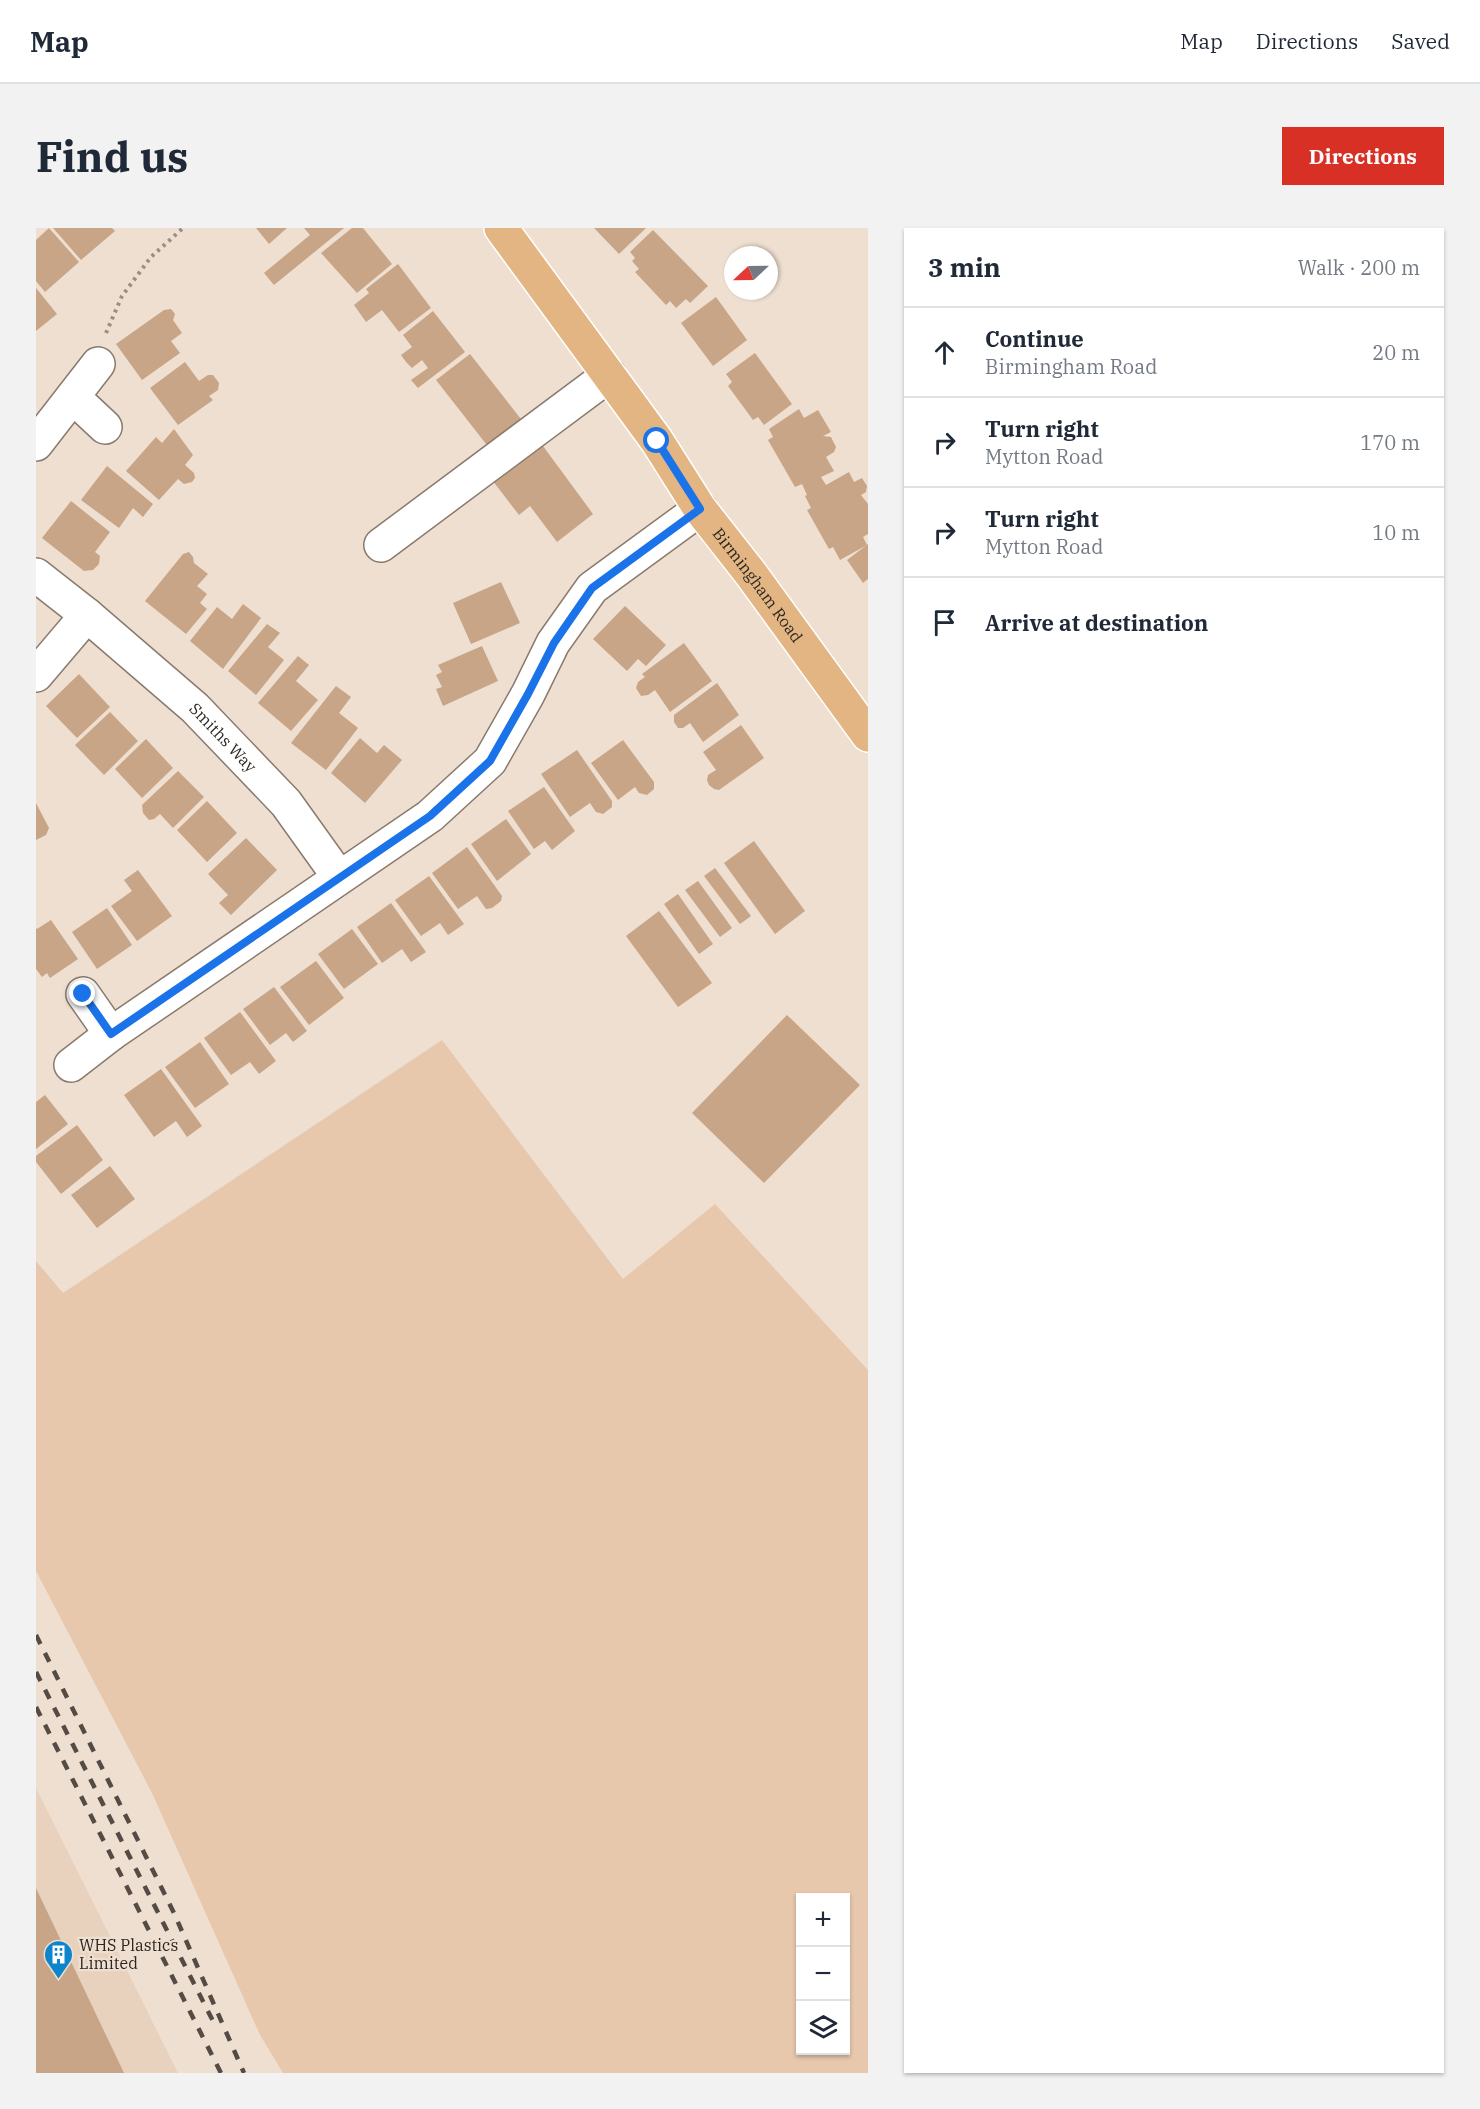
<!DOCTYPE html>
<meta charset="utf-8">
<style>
body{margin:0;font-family:"IBM Plex Serif",serif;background:#f2f2f3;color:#1f2937}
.controls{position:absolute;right:18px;bottom:18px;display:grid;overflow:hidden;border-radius:0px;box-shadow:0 2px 4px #0004}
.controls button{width:54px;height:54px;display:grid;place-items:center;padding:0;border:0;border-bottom:2px solid #e0e1e3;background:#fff;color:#1f2937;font:30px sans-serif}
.compass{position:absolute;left:688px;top:18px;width:54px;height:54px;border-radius:50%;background:#fff;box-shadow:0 2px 4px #0004;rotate:248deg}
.stop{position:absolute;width:18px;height:18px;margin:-14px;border:4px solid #1a73e8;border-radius:50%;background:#fff}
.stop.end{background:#1a73e8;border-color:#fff;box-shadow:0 2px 6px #0008}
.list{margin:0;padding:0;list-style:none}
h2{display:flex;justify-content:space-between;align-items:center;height:78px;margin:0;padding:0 24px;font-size:26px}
h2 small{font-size:20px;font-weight:400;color:#747a83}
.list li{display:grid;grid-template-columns:39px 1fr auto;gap:18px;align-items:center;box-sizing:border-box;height:90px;padding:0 24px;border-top:2px solid #e0e1e3}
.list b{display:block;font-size:22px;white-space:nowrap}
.list p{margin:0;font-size:20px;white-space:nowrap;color:#747a83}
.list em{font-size:20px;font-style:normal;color:#747a83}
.icon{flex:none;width:33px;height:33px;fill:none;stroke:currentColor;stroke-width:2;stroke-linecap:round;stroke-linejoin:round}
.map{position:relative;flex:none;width:832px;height:1845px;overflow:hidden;border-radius:0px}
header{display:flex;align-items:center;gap:36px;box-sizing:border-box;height:84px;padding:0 30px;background:#fff;border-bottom:2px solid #e0e1e3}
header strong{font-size:28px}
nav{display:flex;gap:33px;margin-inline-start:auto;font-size:21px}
.intro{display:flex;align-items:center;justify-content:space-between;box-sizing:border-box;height:144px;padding:0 36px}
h1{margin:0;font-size:42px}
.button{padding:15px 27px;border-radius:0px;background:#d93025;color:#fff;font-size:21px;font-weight:700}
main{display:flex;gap:36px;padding:0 36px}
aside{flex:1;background:#fff;border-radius:0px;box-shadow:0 2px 4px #0004}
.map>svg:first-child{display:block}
</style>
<header>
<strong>Map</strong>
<nav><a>Map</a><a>Directions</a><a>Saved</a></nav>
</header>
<div class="intro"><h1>Find us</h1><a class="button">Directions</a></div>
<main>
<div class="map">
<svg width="832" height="1845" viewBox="0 0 832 1845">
<rect width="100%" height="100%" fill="#efdfd1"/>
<!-- built -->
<path fill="#e8d2be" d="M0 1560 142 1845H0Z"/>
<!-- green -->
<path fill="#e7c8ac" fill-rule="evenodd" d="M406 812 587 1051 679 976 832 1142V1845H247L224 1807 116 1565 0 1343V1033L27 1065ZM764 1670H810V1822H764Z"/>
<!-- building -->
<g fill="#c7a586">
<path d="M13 0 43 34 9 64 0 53V12Z"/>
<path d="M17 0H76L79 3 45 32Z"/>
<path d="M220 0H251L233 16Z"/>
<path d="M268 0H308L238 57 228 45 274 7Z"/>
<path d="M316 0H327L356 36 321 65 285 25Z"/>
<path d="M558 0H610L583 26Z"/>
<path d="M617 2 672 58 654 75 650 71 640 80 634 73 630 77 599 44 603 41 596 33 599 30 594 24Z"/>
<path d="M362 36 395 80 363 104 346 82 330 94 318 77 333 65 330 61Z"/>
<path d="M0 60 21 86 0 103Z"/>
<path d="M680 69 711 112 677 138 645 95Z"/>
<path d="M135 81 139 86 137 92 146 105 135 113 144 125 106 152 80 116 128 82Z"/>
<path d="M397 83 429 124 382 160 375 152 392 140 386 132 376 140 370 134 365 127 376 119 367 107Z"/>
<path d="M719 125 756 176 728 197 722 189 717 192 692 158 696 154 690 146Z"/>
<path d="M434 126 488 195 454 221 400 152Z"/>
<path d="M149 134 163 153 172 147H177L183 155 182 162 173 168 177 172 142 197 114 160Z"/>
<path d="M763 181 768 190 782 182 795 204 787 208 795 209 800 219 798 224 790 229 798 243 785 249 790 257 813 244 818 254 826 250 831 258 830 264 825 267 832 276V306L827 309 831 317 804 332 797 319 793 321 771 282 775 280 769 268 771 267 766 256 759 259 732 212 737 209 733 201Z"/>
<path d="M138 201 157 227 149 237 158 245 159 250 156 254 148 256 142 251 123 272 90 243 120 209 126 215Z"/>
<path d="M507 218 557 286 521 314 494 278 483 287 453 248 470 235 475 242Z"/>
<path d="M71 238 117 276 107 289 97 280 83 300 45 272Z"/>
<path d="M35 273 74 304 59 324 64 328 63 336 57 342 48 343 6 310Z"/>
<path d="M832 316V351L827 355 811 332Z"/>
<path d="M153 324 157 329 158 335 172 346 161 358 171 366 164 375 171 381 150 406 109 373 147 326Z"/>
<path d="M465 354 484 395 435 416 417 375Z"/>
<path d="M207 376 225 390 187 441 154 413 181 379 196 391Z"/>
<path d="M589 378 630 417 610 438 602 431 591 443 557 411Z"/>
<path d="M231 396 244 405 232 419 248 432 220 467 192 443Z"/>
<path d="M648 415 676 453 634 484 619 462 612 467 605 468 600 460 602 454 609 449 606 446Z"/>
<path d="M446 418 462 453 407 478 400 461 406 459 400 447 406 444 402 437Z"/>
<path d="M262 428 273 437 260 453 282 472 255 503 222 475Z"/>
<path d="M43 446 74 479 41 510 10 478Z"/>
<path d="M681 455 703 487 667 514 654 495 647 500H642L638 494V487Z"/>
<path d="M300 458 315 469 303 485 322 500 290 542 255 515Z"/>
<path d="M74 484 102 513 68 547 39 517Z"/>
<path d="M705 497 728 530 683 562 678 561 673 557 671 552 672 547 680 542 667 524Z"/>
<path d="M324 510 341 525 348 517 366 532 329 575 295 545Z"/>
<path d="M110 511 137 540 106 570 79 541Z"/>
<path d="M587 512 618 554V561L611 567 603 565 599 559 582 572 555 535Z"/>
<path d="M541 522 576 573V579L567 586 560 584 554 575 534 589 505 546Z"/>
<path d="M142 543 168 569 137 600 124 586 118 591 113 592 107 585 106 577Z"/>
<path d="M508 559 539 603 516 622 509 613 498 621 472 583Z"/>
<path d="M171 573 201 605 171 634 141 602Z"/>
<path d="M0 575 13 600 10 607 0 612Z"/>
<path d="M470 591 495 626 461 653 435 616Z"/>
<path d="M210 610 241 642 195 687 183 675 192 667 172 646Z"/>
<path d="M718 613 769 683 739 706 688 635Z"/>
<path d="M431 619 466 668 465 673 456 680 450 681 441 668 422 681 396 645Z"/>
<path d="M679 640 715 688 704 696 668 648Z"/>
<path d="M102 642 136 688 101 713 75 678 96 663 88 652Z"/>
<path d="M393 648 428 696 412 707 404 695 385 708 359 672Z"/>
<path d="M662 653 696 700 684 709 649 662Z"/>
<path d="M642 666 677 716 663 726 628 676Z"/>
<path d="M355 675 390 724 375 734 366 721 346 735 321 699Z"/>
<path d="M71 680 96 717 61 741 36 704Z"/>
<path d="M623 683 676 755 642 779 590 708Z"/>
<path d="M15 692 42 731 14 750 11 745 6 749 0 741V700L1 701Z"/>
<path d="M316 701 342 736 308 761 282 726Z"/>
<path d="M280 733 308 770 273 797 244 759Z"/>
<path d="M238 759 271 803 257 814 250 805 234 817 207 781Z"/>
<path d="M204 784 240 833 223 846 214 834 195 847 168 810Z"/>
<path d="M751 787 824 857 728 955 656 885Z"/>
<path d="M164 814 193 856 159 880 129 839Z"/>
<path d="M125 841 166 898 151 909 140 893 118 909 88 867Z"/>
<path d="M9 867 32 896 0 921V874Z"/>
<path d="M41 897 67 932 25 966 0 934V928Z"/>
<path d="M74 938 99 971 61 1000 35 967Z"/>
<path d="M0 1660 88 1845H0Z"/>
</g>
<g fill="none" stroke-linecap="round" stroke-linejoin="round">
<defs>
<g id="minor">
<path d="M37 169 69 199"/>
<path d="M0 216 62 136"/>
<path d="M345 317 573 147"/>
<path id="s1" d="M0 347 51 387 159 480 250 575 303 649"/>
<path d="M0 447 51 387"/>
<path d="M47 766 75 806"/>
<path d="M35 837 75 806 394 588 454 533 492 466 517 415 556 360 664 281"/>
</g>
<g id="major">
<path id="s2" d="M465 0 621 213 664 281 715 346 832 507"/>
</g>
</defs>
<!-- minor casing -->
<use href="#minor" stroke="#897a6d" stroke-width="36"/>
<!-- major casing -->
<use href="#major" stroke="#fff" stroke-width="36"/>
<!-- path -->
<path stroke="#998e84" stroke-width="4" stroke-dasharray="3 4.5" stroke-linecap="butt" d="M70 105 86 68 115 29 147 0"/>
<!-- minor -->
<use href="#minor" stroke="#fff" stroke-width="33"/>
<!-- major -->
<use href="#major" stroke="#e2b583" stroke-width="33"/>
<!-- rail -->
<g stroke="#534b44" stroke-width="4.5" stroke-dasharray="10 10" stroke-linecap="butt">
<path d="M0 1407 138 1685 208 1845"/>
<path d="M0 1444 179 1797"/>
<path d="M0 1479 185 1845"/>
</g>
</g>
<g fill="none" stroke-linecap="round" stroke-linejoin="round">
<!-- route -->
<path stroke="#1a73e8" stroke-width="8" d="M47 766 75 806 394 588 454 533 492 466 518 415 556 360 664 281 621 213"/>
</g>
<!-- icons -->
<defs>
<symbol id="building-pin" viewBox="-11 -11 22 30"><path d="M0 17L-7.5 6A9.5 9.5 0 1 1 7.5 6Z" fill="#0d85cd" stroke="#efdfd1"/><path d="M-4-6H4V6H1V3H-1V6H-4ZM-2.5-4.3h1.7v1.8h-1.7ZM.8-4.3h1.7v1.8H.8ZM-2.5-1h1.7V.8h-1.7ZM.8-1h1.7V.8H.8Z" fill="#fff"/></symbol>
</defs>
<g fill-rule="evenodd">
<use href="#building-pin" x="6" y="1710" width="33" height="45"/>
</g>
<g text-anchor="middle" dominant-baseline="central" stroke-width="4.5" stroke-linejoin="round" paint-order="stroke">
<!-- street labels -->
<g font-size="16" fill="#2d2722" stroke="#efdfd1">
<text stroke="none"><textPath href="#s2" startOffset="440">Birmingham Road</textPath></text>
<text stroke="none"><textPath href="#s1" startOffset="248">Smiths Way</textPath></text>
</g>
<!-- poi labels -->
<g font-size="16" fill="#2d2722" stroke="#efdfd1" text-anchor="start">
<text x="43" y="1717">WHS Plastics<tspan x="43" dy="18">Limited</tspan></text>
</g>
</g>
</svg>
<div class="controls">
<button>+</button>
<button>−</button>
<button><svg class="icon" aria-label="layers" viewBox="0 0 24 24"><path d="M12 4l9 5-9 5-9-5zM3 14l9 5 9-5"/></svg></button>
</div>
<svg class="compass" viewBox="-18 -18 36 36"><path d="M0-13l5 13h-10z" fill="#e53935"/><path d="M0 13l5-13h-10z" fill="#747a83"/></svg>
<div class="stop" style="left:621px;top:213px"></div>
<div class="stop end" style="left:47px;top:766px"></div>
</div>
<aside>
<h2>3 min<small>Walk · 200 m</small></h2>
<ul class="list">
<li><svg class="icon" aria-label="ahead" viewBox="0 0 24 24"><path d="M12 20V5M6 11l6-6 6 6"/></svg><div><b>Continue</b><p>Birmingham Road</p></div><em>20 m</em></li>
<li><svg class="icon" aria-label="right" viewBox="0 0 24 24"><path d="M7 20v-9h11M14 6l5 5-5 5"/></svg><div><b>Turn right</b><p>Mytton Road</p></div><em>170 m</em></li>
<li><svg class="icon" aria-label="right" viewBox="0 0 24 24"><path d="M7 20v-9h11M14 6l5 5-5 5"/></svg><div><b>Turn right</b><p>Mytton Road</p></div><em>10 m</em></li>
<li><svg class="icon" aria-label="arrive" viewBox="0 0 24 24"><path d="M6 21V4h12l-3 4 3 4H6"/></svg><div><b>Arrive at destination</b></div></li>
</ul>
</aside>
</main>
